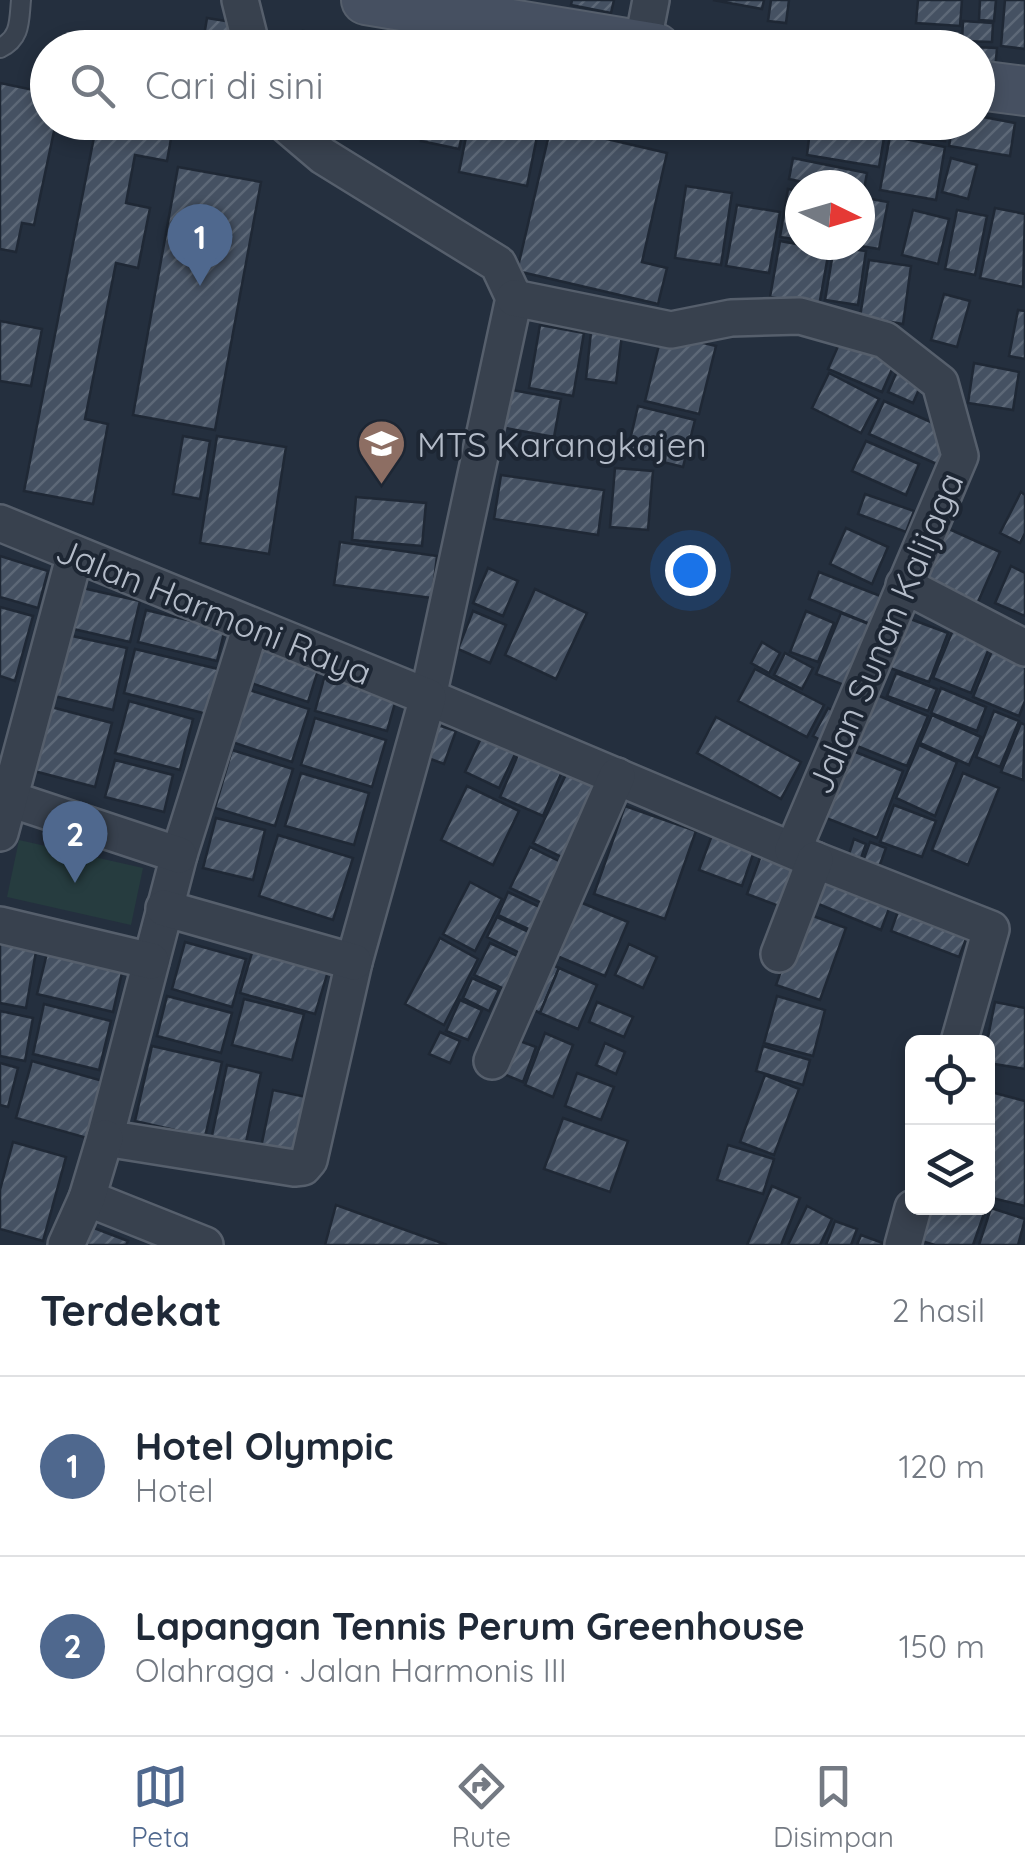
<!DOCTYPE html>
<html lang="id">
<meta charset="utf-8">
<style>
body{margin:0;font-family:Quicksand,sans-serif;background:#f2f2f3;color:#1f2937}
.controls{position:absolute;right:30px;bottom:30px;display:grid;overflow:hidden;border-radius:15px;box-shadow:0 5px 15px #0003}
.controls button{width:90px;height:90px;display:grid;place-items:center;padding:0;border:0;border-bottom:2px solid #e0e1e3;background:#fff;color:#1f2937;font:50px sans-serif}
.compass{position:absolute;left:785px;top:170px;width:90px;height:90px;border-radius:50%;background:#fff;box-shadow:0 5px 15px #0003;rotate:95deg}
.you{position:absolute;left:690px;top:570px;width:35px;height:35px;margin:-25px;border:8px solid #fff;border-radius:50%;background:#1a73e8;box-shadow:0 0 0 15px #1a73e833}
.badge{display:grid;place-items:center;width:65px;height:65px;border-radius:50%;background:#4f688e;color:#fff;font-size:32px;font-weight:700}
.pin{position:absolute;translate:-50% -82px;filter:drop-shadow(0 2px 5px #0008)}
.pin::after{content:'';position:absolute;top:52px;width:35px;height:30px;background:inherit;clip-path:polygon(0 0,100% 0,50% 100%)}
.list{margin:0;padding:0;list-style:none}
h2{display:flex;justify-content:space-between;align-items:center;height:130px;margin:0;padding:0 40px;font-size:42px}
h2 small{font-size:32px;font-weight:400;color:#747a83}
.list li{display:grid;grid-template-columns:65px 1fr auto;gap:30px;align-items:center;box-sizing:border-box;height:180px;padding:0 40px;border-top:2px solid #e0e1e3}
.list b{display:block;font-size:38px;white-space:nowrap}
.list p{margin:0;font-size:32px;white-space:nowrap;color:#747a83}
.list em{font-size:32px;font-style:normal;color:#747a83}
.icon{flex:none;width:55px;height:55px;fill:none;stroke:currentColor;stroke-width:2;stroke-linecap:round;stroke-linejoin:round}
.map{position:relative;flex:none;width:1025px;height:1245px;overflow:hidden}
.search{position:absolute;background:#fff;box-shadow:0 5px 15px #0003;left:30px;right:30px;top:30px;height:110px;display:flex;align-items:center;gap:25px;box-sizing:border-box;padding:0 35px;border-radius:55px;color:#747a83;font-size:38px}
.sheet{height:490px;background:#fff}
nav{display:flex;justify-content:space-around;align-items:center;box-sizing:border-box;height:140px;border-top:2px solid #e0e1e3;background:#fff;font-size:28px;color:#747a83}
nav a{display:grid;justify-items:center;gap:5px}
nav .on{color:#4f688e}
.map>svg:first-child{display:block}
</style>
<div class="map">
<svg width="1025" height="1245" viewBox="0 0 1025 1245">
<defs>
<pattern id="building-hatch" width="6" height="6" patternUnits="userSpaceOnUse" patternTransform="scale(2.5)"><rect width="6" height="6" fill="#455162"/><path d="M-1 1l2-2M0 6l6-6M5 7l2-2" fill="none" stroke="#5d6877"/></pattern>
</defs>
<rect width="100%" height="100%" fill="#242f3e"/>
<!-- grass -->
<path fill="#263c3f" d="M19 840 143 868 131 925 7 897Z"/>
<!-- building -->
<g fill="url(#building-hatch)" stroke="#1f2835" stroke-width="2.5">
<path d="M572 0H614L611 13 571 5Z"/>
<path d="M713 0H764L762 9Z"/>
<path d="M771 0H789L786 23 768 21Z"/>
<path d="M918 0H962L960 26 916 23Z"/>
<path d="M980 0H996L994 21 979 20Z"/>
<path d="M1005 0H1025V49L1001 46Z"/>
<path d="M207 18 232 22 227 48H202Z"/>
<path d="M963 21 993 23 992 42 962 41Z"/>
<path d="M303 31 377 42 376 48H301Z"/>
<path d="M392 33 429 39 428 48H390Z"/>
<path d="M950 46 997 48 995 70 978 69V48Z"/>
<path d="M0 83 48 93V122H56L34 225 22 223 16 252 0 249Z"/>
<path d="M978 116 1015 123 1010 156 949 146 953 122H978Z"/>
<path d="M97 122H174L167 161 135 155 126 203 150 208 138 268 116 263 85 419 108 424 93 504 24 491Z"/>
<path d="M425 122H465L459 149 421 141Z"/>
<path d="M469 122H540L527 186 459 172Z"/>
<path d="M618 122H674L671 134Z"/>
<path d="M697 122H745L744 134 697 131Z"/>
<path d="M754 122H780L779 136 753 134Z"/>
<path d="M811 122 885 132 879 167 807 155Z"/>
<path d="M892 122H948L945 141 891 132Z"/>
<path d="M551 126 667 153 642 262 667 268 658 304 517 271Z"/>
<path d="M890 136 945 147 936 200 880 190Z"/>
<path d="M793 158 867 173 863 195 860 194V185H816L789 179Z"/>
<path d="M951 158 977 165 968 199 942 192Z"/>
<path d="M178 167 261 182 215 430 133 415Z"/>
<path d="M686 186 732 193 721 265 675 258Z"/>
<path d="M788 189 800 191V240L780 237Z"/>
<path d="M860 197 888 202 879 249 854 245H860Z"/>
<path d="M737 205 780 212 769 273 726 266Z"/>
<path d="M995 208 1025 214 1023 287 980 278Z"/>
<path d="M913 210 949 219 938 264 902 255Z"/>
<path d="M957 210 987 216 975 275 945 269Z"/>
<path d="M780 241 829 250 819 306 770 297Z"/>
<path d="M834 247 866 251 858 305 825 300Z"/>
<path d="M869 260 911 266 903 324 860 317Z"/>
<path d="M944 294 970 301 957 347 931 340Z"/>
<path d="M1018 310 1025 311V359L1009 356Z"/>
<path d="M0 321 42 329 31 386 0 381Z"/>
<path d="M540 325 584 333 573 396 529 388Z"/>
<path d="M591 332 622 335 616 383 586 379Z"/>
<path d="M662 333 716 346 699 414 645 401Z"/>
<path d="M843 335 897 358 882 392 828 369Z"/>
<path d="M974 363 1019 372 1013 410 968 403Z"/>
<path d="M899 367 924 378 913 403 888 392Z"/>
<path d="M829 373 879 399 861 433 812 408Z"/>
<path d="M507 389 561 399 554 437 500 427Z"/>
<path d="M884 401 953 432 939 465 869 434Z"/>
<path d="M638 406 695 420 683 467 627 453Z"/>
<path d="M183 436 210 441 200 499 173 494Z"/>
<path d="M217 436 286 447 269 554 200 543Z"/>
<path d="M866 441 919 464 906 495 852 471Z"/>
<path d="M615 468 653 471 648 530 610 527Z"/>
<path d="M501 475 604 490 598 535 494 519Z"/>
<path d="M1021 492 1025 495V533L1020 543 1000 533Z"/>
<path d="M865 494 914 511 906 532 858 514Z"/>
<path d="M356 497 426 503 422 546 352 540Z"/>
<path d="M938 524 1000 552 974 611 911 583Z"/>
<path d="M846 528 888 547 872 584 830 564Z"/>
<path d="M340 542 437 556 432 598 334 585Z"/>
<path d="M0 556 48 571 38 608 0 597Z"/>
<path d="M1011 566 1025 573V616L995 603Z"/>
<path d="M488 568 518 581 503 616 473 603Z"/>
<path d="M819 572 888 599 877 627 809 599Z"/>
<path d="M78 587 140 601 130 642 69 628Z"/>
<path d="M535 589 587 613 556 679 505 655Z"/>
<path d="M0 607 33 616 15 681 0 676Z"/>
<path d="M146 610 225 629 217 661 138 642Z"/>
<path d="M473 611 506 625 490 663 458 649Z"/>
<path d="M806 611 834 623 818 662 790 652Z"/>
<path d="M841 613 879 628 854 689 816 674Z"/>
<path d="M905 617 948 633 929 682 887 667Z"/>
<path d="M955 625 992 641 971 693 933 678Z"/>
<path d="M63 634 127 648 113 710 50 695Z"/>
<path d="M762 642 780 653 769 673 751 663Z"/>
<path d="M994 646 1025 658V701L1019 716 973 697Z"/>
<path d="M259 648 319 667 308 702 248 682Z"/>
<path d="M135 649 218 669 207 714 124 693Z"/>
<path d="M785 653 813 668 802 689 774 675Z"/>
<path d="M755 669 824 705 807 737 738 701Z"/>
<path d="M896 673 937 689 928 711 887 696Z"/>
<path d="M325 675 397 696 387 731 315 711Z"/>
<path d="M941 688 986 707 977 731 931 713Z"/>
<path d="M246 689 309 709 292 762 229 741Z"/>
<path d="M867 691 928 716 907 766 847 742Z"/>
<path d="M129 701 193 719 180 770 115 753Z"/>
<path d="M51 707 112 723 95 787 34 771Z"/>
<path d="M828 708 845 717 830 745 813 736Z"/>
<path d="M994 711 1019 721 1000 767 976 757Z"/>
<path d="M932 715 981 737 969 765 920 743Z"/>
<path d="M716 717 801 762 781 799 697 753Z"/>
<path d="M315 718 386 740 372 787 301 765Z"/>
<path d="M429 722 456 731 444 764 417 754Z"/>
<path d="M1021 723 1025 725 1023 780 1001 772Z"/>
<path d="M483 734 517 750 499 788 465 772Z"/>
<path d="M919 745 957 762 935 816 896 798Z"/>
<path d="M843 747 903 771 877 838 816 814Z"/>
<path d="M232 750 293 769 275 826 215 808Z"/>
<path d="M520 750 563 769 543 816 500 797Z"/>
<path d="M115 760 173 775 164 812 105 797Z"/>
<path d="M572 762 605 779 566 859 533 843Z"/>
<path d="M301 773 369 793 354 845 285 826Z"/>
<path d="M963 773 999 788 968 865 932 850Z"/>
<path d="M467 786 519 811 493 865 441 840Z"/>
<path d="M894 805 936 821 922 857 880 842Z"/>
<path d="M625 806 696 831 665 919 594 894Z"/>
<path d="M216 818 265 830 253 880 203 868Z"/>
<path d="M715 827 757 843 742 886 699 870Z"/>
<path d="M278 835 353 858 333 920 259 896Z"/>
<path d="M854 839 866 844 860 861 848 857Z"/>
<path d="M870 842 886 848 879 867 863 861Z"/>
<path d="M530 847 567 865 548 906 510 888Z"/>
<path d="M764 847 802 861 784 908 747 894Z"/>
<path d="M816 867 893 898 881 930 804 898Z"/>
<path d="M470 882 502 899 475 951 443 934Z"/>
<path d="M508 892 546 910 535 932 498 915Z"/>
<path d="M575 900 628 922 605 976 552 954Z"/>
<path d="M901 903 970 929 959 957 891 931Z"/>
<path d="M802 912 846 928 820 1000 776 985Z"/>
<path d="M497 917 533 934 524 955 487 937Z"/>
<path d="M440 938 478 959 444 1025 405 1004Z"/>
<path d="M0 939 37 946 26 1008 0 1003Z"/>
<path d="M185 942 246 959 232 1007 172 989Z"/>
<path d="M490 943 528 961 513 993 474 975Z"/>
<path d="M629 944 657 957 643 988 615 975Z"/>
<path d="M49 945 124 964 113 1012 37 994Z"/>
<path d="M254 946 329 968 315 1014 240 993Z"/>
<path d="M544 961 559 968 540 1013 525 1006Z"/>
<path d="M559 968 597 985 578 1029 540 1013Z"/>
<path d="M472 978 499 990 489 1011 463 998Z"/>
<path d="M167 996 232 1013 221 1053 157 1036Z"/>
<path d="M777 996 825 1010 813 1056 764 1043Z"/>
<path d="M244 999 304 1014 292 1060 232 1045Z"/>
<path d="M460 1000 482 1010 468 1040 446 1031Z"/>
<path d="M597 1002 633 1017 624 1037 589 1022Z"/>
<path d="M995 1002 1025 1008V1069L988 1063 987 1042Z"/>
<path d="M44 1004 111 1021 99 1070 33 1054Z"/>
<path d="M0 1011 33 1018 25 1061 0 1056Z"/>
<path d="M440 1032 460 1041 450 1063 429 1054Z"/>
<path d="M545 1033 573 1045 553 1097 525 1085Z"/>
<path d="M509 1037 536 1047 523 1082 496 1071Z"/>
<path d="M605 1043 625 1052 616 1074 596 1065Z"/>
<path d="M152 1046 222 1062 205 1137 135 1121Z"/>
<path d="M763 1046 810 1060 803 1085 756 1071Z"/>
<path d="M32 1061 103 1081 87 1138 16 1118Z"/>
<path d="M0 1063 18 1068 8 1107 0 1105Z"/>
<path d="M227 1065 261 1073 245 1147 211 1140Z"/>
<path d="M577 1073 614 1087 601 1120 565 1106Z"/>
<path d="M765 1075 799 1089 774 1155 740 1142Z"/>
<path d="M273 1090 311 1098 298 1160 260 1152Z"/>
<path d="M991 1092 1025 1101V1206L988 1197V1106Z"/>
<path d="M563 1118 628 1141 610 1192 544 1169Z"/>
<path d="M13 1142 66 1157 43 1241 0 1229V1190Z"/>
<path d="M728 1145 774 1159 763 1194 717 1180Z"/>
<path d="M772 1186 800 1198 781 1245H747Z"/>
<path d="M336 1205 447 1245H325Z"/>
<path d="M807 1206 832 1219 820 1245H788Z"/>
<path d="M928 1208H986L973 1245H935L918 1240Z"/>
<path d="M991 1208 1025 1219 1018 1245H979Z"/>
<path d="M835 1221 857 1229 851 1245H826Z"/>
<path d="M81 1223 128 1241 126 1245H74Z"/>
<path d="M861 1235 888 1245H857Z"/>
</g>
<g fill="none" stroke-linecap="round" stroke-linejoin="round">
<defs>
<path id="service" d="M0 48C21 38 19 21 21 0"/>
<g id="minor">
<path d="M240 0 252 48"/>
<path d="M642 46 651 0"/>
<path d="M283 122 323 156 498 264 514 298 428 697 810 858 991 929 959 1042"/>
<path d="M514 298 671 330 731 318 800 316 885 340 940 383 960 456 793 850"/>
<path d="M0 523 428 697 354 962 309 1160 303 1167 294 1168 105 1138 179 855 251 626"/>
<path d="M904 585 1025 648"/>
<path d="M10 799 179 855"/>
<path d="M0 833 75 554"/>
<path d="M164 908 354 962"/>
<path d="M0 925 151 961"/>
<path d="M779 954 815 860"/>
<path d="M492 1061 617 776"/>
<path d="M87 1198 205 1245"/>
<path d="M66 1245 87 1198 105 1138"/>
<path d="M903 1245 913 1208"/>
</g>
<g id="secondary">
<path d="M366 0 656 48"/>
<path d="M978 85 1025 91"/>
</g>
</defs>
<!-- service casing -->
<use href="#service" stroke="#565f6c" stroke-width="22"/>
<!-- minor casing -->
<use href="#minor" stroke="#565f6c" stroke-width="40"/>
<!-- secondary casing -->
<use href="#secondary" stroke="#565f6c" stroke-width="52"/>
<!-- service -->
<use href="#service" stroke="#38414e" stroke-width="18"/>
<!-- minor -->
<use href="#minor" stroke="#38414e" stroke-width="35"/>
<!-- secondary -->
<use href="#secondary" stroke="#465061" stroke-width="48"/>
</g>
<!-- icons -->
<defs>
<symbol id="school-pin" viewBox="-11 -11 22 30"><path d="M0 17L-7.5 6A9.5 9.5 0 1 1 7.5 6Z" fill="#8d6e63" stroke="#1d2633"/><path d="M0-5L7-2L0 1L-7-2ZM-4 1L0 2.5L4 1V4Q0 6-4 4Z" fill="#fff"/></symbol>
</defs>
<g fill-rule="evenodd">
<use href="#school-pin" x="354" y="416" width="55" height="75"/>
</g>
<g text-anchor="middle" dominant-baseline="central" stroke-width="8" stroke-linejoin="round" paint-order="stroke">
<!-- poi labels -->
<g font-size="35" fill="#b4bcc9" stroke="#1d2633" text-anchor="start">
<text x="417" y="444">MTS Karangkajen</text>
</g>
<!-- street labels -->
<g font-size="35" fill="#b4bcc9" stroke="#1d2633">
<text transform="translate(214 611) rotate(22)">Jalan Harmoni Raya</text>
<text transform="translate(885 633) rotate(-67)">Jalan Sunan Kalijaga</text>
</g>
</g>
</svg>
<div class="controls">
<button><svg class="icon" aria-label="locate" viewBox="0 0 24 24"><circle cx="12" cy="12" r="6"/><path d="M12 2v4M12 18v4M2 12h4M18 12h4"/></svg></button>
<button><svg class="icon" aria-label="layers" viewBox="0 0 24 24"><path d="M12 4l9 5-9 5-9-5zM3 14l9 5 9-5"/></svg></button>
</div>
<svg class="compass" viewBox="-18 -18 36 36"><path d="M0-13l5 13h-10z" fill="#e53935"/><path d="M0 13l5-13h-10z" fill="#747a83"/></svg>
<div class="you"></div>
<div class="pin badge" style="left:200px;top:286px">1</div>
<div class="pin badge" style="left:75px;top:883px">2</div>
<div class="search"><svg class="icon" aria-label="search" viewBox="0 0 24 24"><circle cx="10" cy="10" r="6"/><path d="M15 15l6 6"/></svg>Cari di sini</div>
</div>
<section class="sheet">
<h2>Terdekat<small>2 hasil</small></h2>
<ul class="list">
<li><span class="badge">1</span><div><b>Hotel Olympic</b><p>Hotel</p></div><em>120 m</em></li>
<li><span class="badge">2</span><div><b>Lapangan Tennis Perum Greenhouse</b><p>Olahraga · Jalan Harmonis III</p></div><em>150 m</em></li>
</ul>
</section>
<nav>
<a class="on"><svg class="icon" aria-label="map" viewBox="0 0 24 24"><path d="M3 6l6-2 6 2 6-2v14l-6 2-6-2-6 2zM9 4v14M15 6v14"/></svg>Peta</a>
<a><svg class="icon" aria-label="directions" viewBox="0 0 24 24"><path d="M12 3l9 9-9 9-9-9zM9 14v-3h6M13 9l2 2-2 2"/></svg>Rute</a>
<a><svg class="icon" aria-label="saved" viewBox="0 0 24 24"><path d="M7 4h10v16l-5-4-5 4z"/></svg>Disimpan</a>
</nav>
